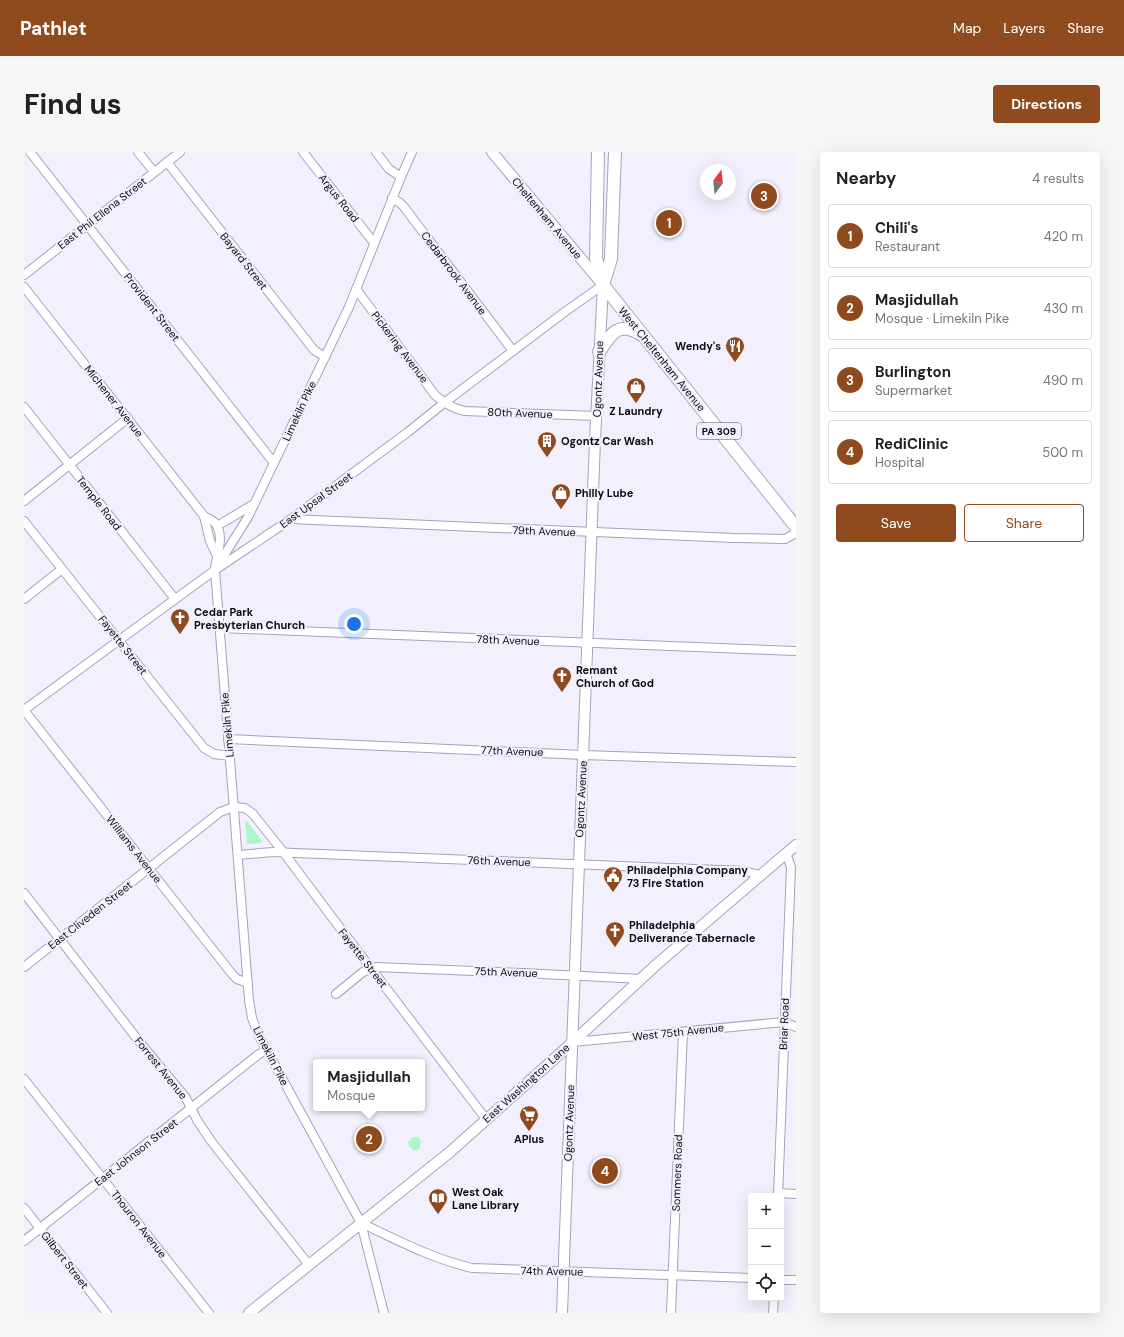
<!DOCTYPE html>
<meta charset="utf-8">
<style>
body{margin:0;font-family:"DM Sans",sans-serif;background:#f6f6f6;color:#202124}
.controls{position:absolute;right:12px;bottom:12px;display:grid;overflow:hidden;border-radius:4px;box-shadow:0 4px 16px #0002}
.controls button{width:36px;height:36px;display:grid;place-items:center;padding:0;border:0;border-bottom:1px solid #e0e0e0;background:#fff;color:#202124;font:20px sans-serif}
.compass{position:absolute;left:676px;top:12px;width:36px;height:36px;border-radius:50%;background:#fff;box-shadow:0 4px 16px #0002;rotate:15deg}
.you{position:absolute;left:330px;top:472px;width:14px;height:14px;margin:-10px;border:3px solid #fff;border-radius:50%;background:#1a73e8;box-shadow:0 0 0 6px #1a73e833}
.badge{display:grid;place-items:center;width:26px;height:26px;border-radius:50%;background:#8f4b1e;color:#fff;font-size:13px;font-weight:700}
.pin{position:absolute;translate:-50% -50%;border:2px solid #fff;box-shadow:0 1px 4px #0006}
.popup{position:absolute;left:289px;top:907px;width:112px;height:52px;box-sizing:border-box;display:grid;place-content:center;border-radius:4px;background:#fff;filter:drop-shadow(0 1px 3px #0005);font-size:13px;white-space:nowrap;color:#757577}
.popup b{font-size:15px;color:#202124}
.popup::after{content:'';position:absolute;left:50%;top:100%;margin-left:-8px;border:8px solid transparent;border-top-color:#fff}
.list{margin:0;padding:0;list-style:none}
h2{display:flex;justify-content:space-between;align-items:center;height:52px;margin:0;padding:0 16px;font-size:17px}
h2 small{font-size:13px;font-weight:400;color:#757577}
.list li{display:grid;grid-template-columns:26px 1fr auto;gap:12px;align-items:center;box-sizing:border-box;height:64px;margin:0 8px 8px;padding:0 8px;border:1px solid #e0e0e0;border-radius:4px}
.list b{display:block;font-size:15px;white-space:nowrap}
.list p{margin:0;font-size:13px;white-space:nowrap;color:#757577}
.list em{font-size:13px;font-style:normal;color:#757577}
.actions{display:flex;gap:8px;padding:12px 16px}
.actions a{flex:1;padding:9px 0;border:1px solid #8f4b1e;border-radius:4px;text-align:center;font-size:14px;color:#8f4b1e}
.actions .main{background:#8f4b1e;color:#fff}
.icon{flex:none;width:22px;height:22px;fill:none;stroke:currentColor;stroke-width:2;stroke-linecap:round;stroke-linejoin:round}
.map{position:relative;flex:none;width:772px;height:1161px;overflow:hidden;border-radius:4px}
header{display:flex;align-items:center;gap:24px;box-sizing:border-box;height:56px;padding:0 20px;background:#8f4b1e;color:#fff}
header strong{font-size:19px}
nav{display:flex;gap:22px;margin-inline-start:auto;font-size:14px}
.intro{display:flex;align-items:center;justify-content:space-between;box-sizing:border-box;height:96px;padding:0 24px}
h1{margin:0;font-size:28px}
.button{padding:10px 18px;border-radius:4px;background:#8f4b1e;color:#fff;font-size:14px;font-weight:700}
main{display:flex;gap:24px;padding:0 24px}
aside{flex:1;background:#fff;border-radius:4px;box-shadow:0 4px 16px #0002}
.map>svg:first-child{display:block}
</style>
<header>
<strong>Pathlet</strong>
<nav><a>Map</a><a>Layers</a><a>Share</a></nav>
</header>
<div class="intro"><h1>Find us</h1><a class="button">Directions</a></div>
<main>
<div class="map">
<svg width="772" height="1161" viewBox="0 0 772 1161">
<rect width="100%" height="100%" fill="#f3f0fd"/>
<!-- green -->
<g fill="#aaf7c9">
<path d="M222 669H223L238 689V691L223 692 221 671Z"/>
<path d="M389 985H393L397 988 396 996 393 999H390L385 994 384 990Z"/>
</g>
<g fill="none" stroke-linecap="round" stroke-linejoin="round">
<defs>
<g id="minor">
<path d="M6 0 250 311"/>
<path d="M114 0 130 20"/>
<path d="M279 0 350 91"/>
<path d="M352 0 365 17 377 25"/>
<path d="M143 10 290 198 301 205"/>
<path d="M368 46 376 51 380 55 489 199"/>
<path d="M0 123 156 0"/>
<path d="M0 135 180 364C183 366 189 368 191 371 201 383 193 402 191 416"/>
<path d="M332 137 411 243C420 251 429 257 441 259L572 264"/>
<path d="M0 255 151 447"/>
<path d="M0 349 104 266"/>
<path d="M180 364 186 389 193 404"/>
<path d="M267 367 710 386 761 387 772 381"/>
<path d="M0 369 180 596 190 602 206 604"/>
<path d="M193 374 230 352"/>
<path d="M0 447 38 417"/>
<path d="M196 476 772 499"/>
<path d="M0 558 191 418 267 367 384 280 420 251 542 159 579 133"/>
<path d="M0 558 208 822 213 827 224 831"/>
<path d="M204 587 559 603 772 610"/>
<path d="M214 703 249 700 271 701 721 719 736 723"/>
<path d="M0 741 114 888 162 946 173 968 187 989 285 1113"/>
<path d="M0 815 196 660 210 655 221 656 229 662 260 701 307 764 462 967"/>
<path d="M312 842 339 820 352 815 499 821 617 827"/>
<path d="M549 890 760 870 772 875"/>
<path d="M0 927 185 1161"/>
<path d="M754 1041 772 1042"/>
<path d="M754 1044 767 715 762 701"/>
<path d="M0 1056 83 1161"/>
<path d="M337 1071C373 1088 409 1107 448 1116L727 1126"/>
<path d="M0 1089 235 902 243 898"/>
<path d="M757 1128H772"/>
<path d="M360 1161 337 1071 235 884 228 866 225 848 191 418 224 365 325 155 377 25 388 0"/>
<path d="M647 1161 659 880"/>
<path d="M749 1161 750 1146"/>
</g>
<g id="major">
<path d="M468 0 579 133 571 288 538 1161"/>
<path d="M225 1161 426 1000 549 890 632 813 772 693"/>
</g>
<g id="highway">
<path d="M574 0 572 106 579 133 772 375"/>
<path d="M579 133 587 107 591 0"/>
<path d="M575 200C587 182 594 168 618 183"/>
</g>
</defs>
<!-- minor casing -->
<use href="#minor" stroke="#a8a0be" stroke-width="10"/>
<!-- major casing -->
<use href="#major" stroke="#a8a0be" stroke-width="12"/>
<!-- highway casing -->
<use href="#highway" stroke="#a8a0be" stroke-width="14"/>
<!-- minor -->
<use href="#minor" stroke="#fff" stroke-width="8"/>
<!-- major -->
<use href="#major" stroke="#fff" stroke-width="10"/>
<!-- highway -->
<use href="#highway" stroke="#fff" stroke-width="12"/>
</g>
<!-- icons -->
<defs>
<symbol id="restaurant-pin" viewBox="-11 -11 22 30"><path d="M0 17L-7.5 6A9.5 9.5 0 1 1 7.5 6Z" fill="#8f4b1e" stroke="#f3f0fd"/><path d="M-5-6h1v4h1v-4h1v4h1v-4h1v5L-1.5 .5V6h-2V.5L-5-1ZM5-6V6H3V1.5H1.5Q1.5-4 5-6Z" fill="#fff"/></symbol>
<symbol id="shop-pin" viewBox="-11 -11 22 30"><path d="M0 17L-7.5 6A9.5 9.5 0 1 1 7.5 6Z" fill="#8f4b1e" stroke="#f3f0fd"/><path d="M-5-2.5h2.3a2.7 3.5 0 0 1 5.4 0H5L5.5 6h-11ZM-1.5-2.5h3a1.5 2.3 0 0 0-3 0Z" fill="#fff"/></symbol>
<symbol id="building-pin" viewBox="-11 -11 22 30"><path d="M0 17L-7.5 6A9.5 9.5 0 1 1 7.5 6Z" fill="#8f4b1e" stroke="#f3f0fd"/><path d="M-4-6H4V6H1V3H-1V6H-4ZM-2.5-4.3h1.7v1.8h-1.7ZM.8-4.3h1.7v1.8H.8ZM-2.5-1h1.7V.8h-1.7ZM.8-1h1.7V.8H.8Z" fill="#fff"/></symbol>
<symbol id="church-pin" viewBox="-11 -11 22 30"><path d="M0 17L-7.5 6A9.5 9.5 0 1 1 7.5 6Z" fill="#8f4b1e" stroke="#f3f0fd"/><path d="M-1.2-6h2.4v3.5h3.3v2.4h-3.3V6h-2.4V-.1h-3.3v-2.4h3.3Z" fill="#fff"/></symbol>
<symbol id="civic-pin" viewBox="-11 -11 22 30"><path d="M0 17L-7.5 6A9.5 9.5 0 1 1 7.5 6Z" fill="#8f4b1e" stroke="#f3f0fd"/><path d="M-.6-6.5H3V-4.5H.6V-3L4-1V1h2V6H-6V1h2V-1L-.6-3ZM-1.2 2.5V6h2.4V2.5Z" fill="#fff"/></symbol>
<symbol id="supermarket-pin" viewBox="-11 -11 22 30"><path d="M0 17L-7.5 6A9.5 9.5 0 1 1 7.5 6Z" fill="#8f4b1e" stroke="#f3f0fd"/><path d="M-6-5.5h2.5l.6 2H6L4.5 2H-2.5L-4.4-4H-6ZM-1.5 3.2a1.3 1.3 0 1 0 .1 0ZM3 3.2a1.3 1.3 0 1 0 .1 0Z" fill="#fff"/></symbol>
<symbol id="library-pin" viewBox="-11 -11 22 30"><path d="M0 17L-7.5 6A9.5 9.5 0 1 1 7.5 6Z" fill="#8f4b1e" stroke="#f3f0fd"/><path d="M-6-4Q-3-5.5-.7-3.5V5Q-3 3-6 4ZM6-4Q3-5.5 .7-3.5V5Q3 3 6 4Z" fill="#fff"/></symbol>
</defs>
<g fill-rule="evenodd">
<use href="#restaurant-pin" x="700" y="183" width="22" height="30"/>
<use href="#shop-pin" x="601" y="224" width="22" height="30"/>
<use href="#building-pin" x="512" y="278" width="22" height="30"/>
<use href="#shop-pin" x="526" y="330" width="22" height="30"/>
<use href="#church-pin" x="145" y="455" width="22" height="30"/>
<use href="#church-pin" x="527" y="513" width="22" height="30"/>
<use href="#civic-pin" x="578" y="713" width="22" height="30"/>
<use href="#church-pin" x="580" y="768" width="22" height="30"/>
<use href="#supermarket-pin" x="494" y="952" width="22" height="30"/>
<use href="#library-pin" x="403" y="1035" width="22" height="30"/>
</g>
<g text-anchor="middle" dominant-baseline="central" stroke-width="4" stroke-linejoin="round" paint-order="stroke">
<!-- shield labels -->
<rect fill="#f3f0fd" stroke="#524f5a" stroke-width="1" x="673" y="271" width="44" height="16" rx="3"/>
<g font-size="10" font-weight="bold" fill="#0d0a14">
<text x="695" y="279">PA 309</text>
</g>
<!-- street labels -->
<g font-size="11" fill="#0d0a14" stroke="#f3f0fd">
<text transform="translate(315 46) rotate(52)">Argus Road</text>
<text transform="translate(78 61) rotate(-38)">East Phil Ellena Street</text>
<text transform="translate(523 66) rotate(50)">Cheltenham Avenue</text>
<text transform="translate(220 109) rotate(52)">Bayard Street</text>
<text transform="translate(430 121) rotate(53)">Cedarbrook Avenue</text>
<text transform="translate(128 155) rotate(52)">Provident Street</text>
<text transform="translate(376 195) rotate(53)">Pickering Avenue</text>
<text transform="translate(638 207) rotate(51)">West Cheltenham Avenue</text>
<text transform="translate(574 227) rotate(-88)">Ogontz Avenue</text>
<text transform="translate(90 249) rotate(52)">Michener Avenue</text>
<text transform="translate(275 259) rotate(-65)">Limekiln Pike</text>
<text transform="translate(496 261) rotate(2)">80th Avenue</text>
<text transform="translate(292 348) rotate(-36)">East Upsal Street</text>
<text transform="translate(75 351) rotate(52)">Temple Road</text>
<text transform="translate(520 379) rotate(2)">79th Avenue</text>
<text transform="translate(484 488) rotate(2)">78th Avenue</text>
<text transform="translate(99 493) rotate(52)">Fayette Street</text>
<text transform="translate(203 573) rotate(-95)">Limekiln Pike</text>
<text transform="translate(488 599) rotate(2)">77th Avenue</text>
<text transform="translate(557 647) rotate(-87)">Ogontz Avenue</text>
<text transform="translate(110 697) rotate(52)">Williams Avenue</text>
<text transform="translate(475 709) rotate(2)">76th Avenue</text>
<text transform="translate(66 763) rotate(-38)">East Cliveden Street</text>
<text transform="translate(339 806) rotate(52)">Fayette Street</text>
<text transform="translate(482 820) rotate(2)">75th Avenue</text>
<text transform="translate(760 872) rotate(-88)">Briar Road</text>
<text transform="translate(654 880) rotate(-6)">West 75th Avenue</text>
<text transform="translate(247 904) rotate(63)">Limekiln Pike</text>
<text transform="translate(137 916) rotate(51)">Forrest Avenue</text>
<text transform="translate(502 931) rotate(-42)">East Washington Lane</text>
<text transform="translate(545 971) rotate(-88)">Ogontz Avenue</text>
<text transform="translate(112 1000) rotate(-38)">East Johnson Street</text>
<text transform="translate(653 1021) rotate(-88)">Sommers Road</text>
<text transform="translate(115 1072) rotate(52)">Thouron Avenue</text>
<text transform="translate(41 1108) rotate(52)">Gilbert Street</text>
<text transform="translate(528 1119) rotate(1)">74th Avenue</text>
</g>
<!-- poi labels -->
<g font-size="11" font-weight="bold" fill="#0d0a14" stroke="#f3f0fd" text-anchor="start">
<text x="697" y="194" text-anchor="end">Wendy's</text>
<text x="612" y="259" text-anchor="middle">Z Laundry</text>
<text x="537" y="289">Ogontz Car Wash</text>
<text x="551" y="341">Philly Lube</text>
<text x="170" y="460">Cedar Park<tspan x="170" dy="13">Presbyterian Church</tspan></text>
<text x="552" y="518">Remant<tspan x="552" dy="13">Church of God</tspan></text>
<text x="603" y="718">Philadelphia Company<tspan x="603" dy="13">73 Fire Station</tspan></text>
<text x="605" y="773">Philadelphia<tspan x="605" dy="13">Deliverance Tabernacle</tspan></text>
<text x="505" y="987" text-anchor="middle">APlus</text>
<text x="428" y="1040">West Oak<tspan x="428" dy="13">Lane Library</tspan></text>
</g>
</g>
</svg>
<div class="controls">
<button>+</button>
<button>−</button>
<button><svg class="icon" aria-label="locate" viewBox="0 0 24 24"><circle cx="12" cy="12" r="6"/><path d="M12 2v4M12 18v4M2 12h4M18 12h4"/></svg></button>
</div>
<svg class="compass" viewBox="-18 -18 36 36"><path d="M0-13l5 13h-10z" fill="#e53935"/><path d="M0 13l5-13h-10z" fill="#757577"/></svg>
<div class="you"></div>
<div class="pin badge" style="left:645px;top:71px">1</div>
<div class="pin badge" style="left:345px;top:987px">2</div>
<div class="popup"><b>Masjidullah</b>Mosque</div>
<div class="pin badge" style="left:740px;top:44px">3</div>
<div class="pin badge" style="left:581px;top:1019px">4</div>
</div>
<aside>
<h2>Nearby<small>4 results</small></h2>
<ul class="list">
<li><span class="badge">1</span><div><b>Chili's</b><p>Restaurant</p></div><em>420 m</em></li>
<li><span class="badge">2</span><div><b>Masjidullah</b><p>Mosque · Limekiln Pike</p></div><em>430 m</em></li>
<li><span class="badge">3</span><div><b>Burlington</b><p>Supermarket</p></div><em>490 m</em></li>
<li><span class="badge">4</span><div><b>RediClinic</b><p>Hospital</p></div><em>500 m</em></li>
</ul>
<div class="actions"><a class="main">Save</a><a>Share</a></div>
</aside>
</main>
